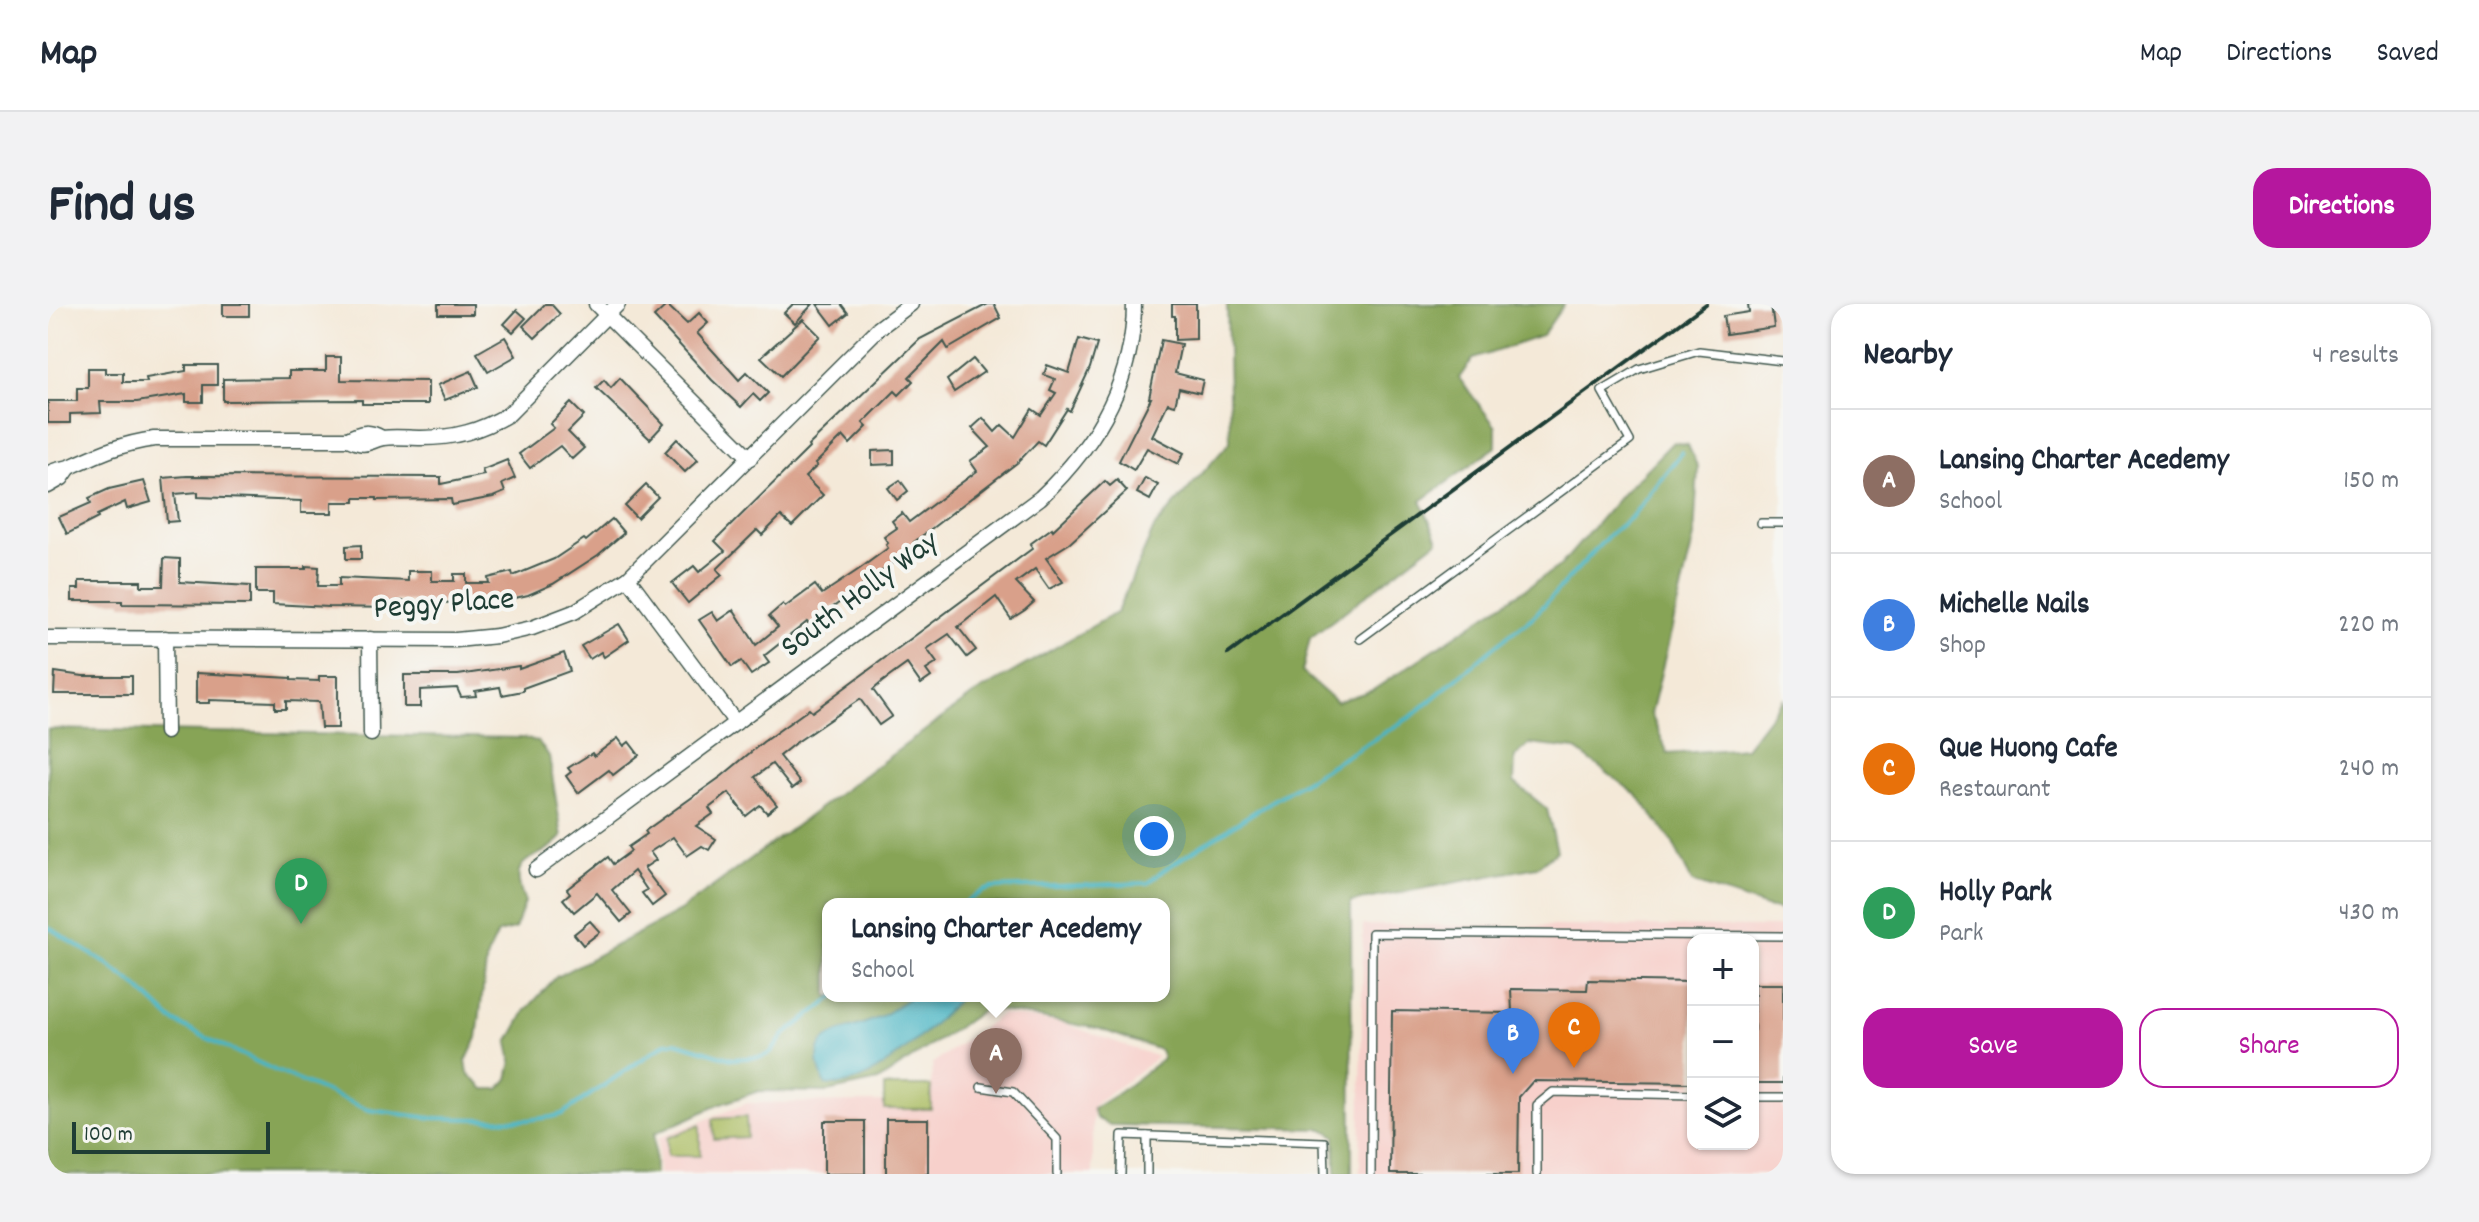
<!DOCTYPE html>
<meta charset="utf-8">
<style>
body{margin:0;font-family:Dekko,sans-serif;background:#f2f2f3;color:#1f2937}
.controls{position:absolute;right:24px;bottom:24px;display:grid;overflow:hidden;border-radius:16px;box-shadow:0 2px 6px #0004}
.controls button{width:72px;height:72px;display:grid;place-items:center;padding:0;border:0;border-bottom:2px solid #e0e1e3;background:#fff;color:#1f2937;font:40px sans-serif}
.scale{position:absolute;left:24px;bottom:20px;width:198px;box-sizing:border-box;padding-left:8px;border:4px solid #1f3d34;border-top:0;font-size:22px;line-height:28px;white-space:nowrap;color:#1f3d34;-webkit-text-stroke:6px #f6f6f2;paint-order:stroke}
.you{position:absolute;left:1106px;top:532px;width:28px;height:28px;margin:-20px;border:6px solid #fff;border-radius:50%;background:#1a73e8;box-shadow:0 0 0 12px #1a73e833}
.badge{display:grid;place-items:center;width:52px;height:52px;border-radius:50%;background:#b5179e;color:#fff;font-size:26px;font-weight:700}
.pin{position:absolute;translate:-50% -66px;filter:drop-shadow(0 2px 4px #0008)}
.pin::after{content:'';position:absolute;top:42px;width:28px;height:24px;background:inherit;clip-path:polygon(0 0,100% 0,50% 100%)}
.popup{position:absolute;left:774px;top:594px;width:348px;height:104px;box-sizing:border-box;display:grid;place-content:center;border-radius:16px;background:#fff;filter:drop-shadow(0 2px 6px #0005);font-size:26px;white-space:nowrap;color:#747a83}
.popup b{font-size:30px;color:#1f2937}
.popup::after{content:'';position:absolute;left:50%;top:100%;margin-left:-16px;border:16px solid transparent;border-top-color:#fff}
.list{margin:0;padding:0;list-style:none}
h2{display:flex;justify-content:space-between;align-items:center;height:104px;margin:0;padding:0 32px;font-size:34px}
h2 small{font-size:26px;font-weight:400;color:#747a83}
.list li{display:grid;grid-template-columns:52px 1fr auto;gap:24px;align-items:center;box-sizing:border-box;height:144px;padding:0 32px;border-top:2px solid #e0e1e3}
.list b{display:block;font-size:30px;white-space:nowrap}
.list p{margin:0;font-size:26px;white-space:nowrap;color:#747a83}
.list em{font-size:26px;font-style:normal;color:#747a83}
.actions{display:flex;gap:16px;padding:24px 32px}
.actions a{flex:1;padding:18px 0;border:2px solid #b5179e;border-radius:24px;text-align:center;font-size:28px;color:#b5179e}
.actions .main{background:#b5179e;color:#fff}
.icon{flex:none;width:44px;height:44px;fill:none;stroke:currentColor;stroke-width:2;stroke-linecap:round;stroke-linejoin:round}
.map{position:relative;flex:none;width:1735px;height:870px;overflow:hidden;border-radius:24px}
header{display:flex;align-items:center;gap:48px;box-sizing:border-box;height:112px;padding:0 40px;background:#fff;border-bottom:2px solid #e0e1e3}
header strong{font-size:38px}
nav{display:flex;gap:44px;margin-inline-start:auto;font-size:28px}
.intro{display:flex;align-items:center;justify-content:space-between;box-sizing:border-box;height:192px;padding:0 48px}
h1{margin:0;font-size:56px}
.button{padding:20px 36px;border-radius:24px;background:#b5179e;color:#fff;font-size:28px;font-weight:700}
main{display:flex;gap:48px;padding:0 48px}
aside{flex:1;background:#fff;border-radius:24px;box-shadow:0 2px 6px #0004}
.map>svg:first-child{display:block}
</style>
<header>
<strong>Map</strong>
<nav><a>Map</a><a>Directions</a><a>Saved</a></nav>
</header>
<div class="intro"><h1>Find us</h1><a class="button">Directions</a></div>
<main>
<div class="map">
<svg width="1735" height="870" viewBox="0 0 1735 870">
<rect width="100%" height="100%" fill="#f6f6f2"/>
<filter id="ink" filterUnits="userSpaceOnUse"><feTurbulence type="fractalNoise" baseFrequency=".0125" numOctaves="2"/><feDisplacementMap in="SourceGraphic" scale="16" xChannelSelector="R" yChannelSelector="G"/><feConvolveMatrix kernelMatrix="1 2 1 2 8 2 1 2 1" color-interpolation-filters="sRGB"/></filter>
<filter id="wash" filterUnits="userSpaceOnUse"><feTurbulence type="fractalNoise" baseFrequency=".006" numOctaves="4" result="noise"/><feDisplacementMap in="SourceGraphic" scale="32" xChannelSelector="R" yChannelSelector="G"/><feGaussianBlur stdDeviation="1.8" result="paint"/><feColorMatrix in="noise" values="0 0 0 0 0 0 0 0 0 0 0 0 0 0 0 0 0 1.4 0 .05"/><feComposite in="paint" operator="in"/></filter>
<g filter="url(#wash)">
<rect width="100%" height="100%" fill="#f4e9d8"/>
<!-- built -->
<g fill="#f7d0cb" fill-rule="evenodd">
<path d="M1315 621 1735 623V870H1312ZM1645 636H1705V840H1645Z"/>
<path d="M954 710 1017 720 1110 753 1045 802V870H610V834L700 799 835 798 836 782H883L885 759Z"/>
</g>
<!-- green -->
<g fill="#aabc60" stroke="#647c4a" stroke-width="2">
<rect x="836" y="782" width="47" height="23"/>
<path d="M698 813 699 833 666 835 665 815Z"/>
<path d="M652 821V852H619V834Z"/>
</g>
<!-- forest -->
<path fill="#87a456" stroke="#537045" stroke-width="2" fill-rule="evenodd" d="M1179 0H1516L1494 32 1425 55 1411 74 1448 123V143L1373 197 1390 236 1262 334 1254 368 1288 398 1325 386 1513 261 1574 190 1625 138 1640 141 1650 164 1646 233 1603 410 1620 450 1697 444 1735 395V606L1718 603 1644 578 1624 537 1589 491 1527 445 1481 440 1467 453 1466 478 1499 505 1509 547 1489 563 1303 598 1304 870H1288L1287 832 1275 825 1062 821 1048 814 1045 805 1069 790 1115 755 1112 746 1052 725 938 704 830 777 779 788 711 787 670 801 606 830 607 870H0V425L475 434 490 438 501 452 514 533C490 561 456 547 477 598L467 625 450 629 439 652 429 734 418 757 420 769 436 785H451L460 775 464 757 460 739 478 706 508 673 632 607 925 391 1069 308 1106 224 1182 138ZM780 600H1116V692H780Z"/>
<!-- water -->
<path fill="#48b5c4" stroke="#34797c" stroke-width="2" d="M864 692H913C886 721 819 790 777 780 752 725 798 730 832 713 843 707 853 699 864 692Z"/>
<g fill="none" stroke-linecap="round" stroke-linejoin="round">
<!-- stream -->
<g stroke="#48b5c4" stroke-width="4">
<path d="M914 600 935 587 945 584 1100 579 1120 563 1208 507 1364 412 1442 346 1485 313 1562 230 1584 212 1634 148"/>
<path d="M0 623 56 658 86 680 124 716 138 724 226 766 321 806 383 814 479 816 503 813 514 810 618 739 628 738 684 755 713 753 723 749 735 732 787 692"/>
</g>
</g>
<g id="blocks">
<!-- building -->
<g fill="#d9a08a">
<rect x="175" y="0" width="26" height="12"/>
<rect x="390" y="0" width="35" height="10"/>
<path d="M497 0H503L512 10 487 34 475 22Z"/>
<path d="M745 0H765L747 19 736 9Z"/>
<path d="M769 0H793L800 9 785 21Z"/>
<path d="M940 0H946L953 14 900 45 896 38 861 73 865 77 851 91 847 87 815 119 819 123 802 140 795 132 767 160 769 162 757 173 775 191 744 222 733 212 714 231 709 226 669 265 674 271 640 299 624 279 646 262 651 268 677 247 667 237 761 144 760 142 872 35Z"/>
<path d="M1124 0H1148V35L1127 36V12H1124Z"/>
<path d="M1700 0H1723L1726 23 1678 30 1675 12 1701 8Z"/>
<path d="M619 1 639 20 651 9 660 19 649 29 691 76 699 68 720 89 712 97 705 90 693 103 664 76 606 13Z"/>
<path d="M469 6 478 14 465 28 456 20Z"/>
<path d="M755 15 772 32 733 72 713 53Z"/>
<path d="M457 33 468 52 440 68 429 49Z"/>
<path d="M1031 35 1049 40 1042 64 1022 107 1019 105 996 141 990 137 970 158 866 238 869 241 761 321 759 318 716 352 721 359 703 371 693 357 684 363 651 316 664 308 670 317 686 306 708 341 730 323 721 312 735 300 737 303 767 281 774 290 810 266 840 244 838 241 840 239 836 233 849 224 844 217 854 209 861 218 929 167 922 157 942 143 924 124 935 114 947 128 954 121 967 133 984 105 993 111 1008 89 1002 86 1007 75 996 71 999 61 1021 69Z"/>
<path d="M1113 36 1133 40 1127 69 1155 76 1152 89 1131 84 1127 101 1120 99 1104 132 1136 149 1130 160 1099 144 1086 166 1071 157 1103 94H1101Z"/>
<path d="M278 53H293V76L380 77V100H314V96L175 97V75L241 74V67H278Z"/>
<path d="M925 55 936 68 906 88 899 76Z"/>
<path d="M138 61H169V81H155V98H138V90L89 98H52L53 109 22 110V119H0V97H29V84H40V64H57V69H75V78H99L98 74 138 67Z"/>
<path d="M423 67 430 83 397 96 390 81Z"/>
<path d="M572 74 616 120 602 135 548 84 556 76 563 84Z"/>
<path d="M523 99 536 112 520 128 536 144 524 155 512 142 482 164 471 150 506 124 502 120Z"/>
<path d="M629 135 650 156 637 168 617 148Z"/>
<path d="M846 146V160L824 161V147Z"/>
<path d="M459 156 467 174 454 180 457 188 445 193 404 201 403 195 329 196V194H307V198H284V209H253V197L150 193V188L127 190 130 217 119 218 115 174 139 172 393 173V180L436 171 434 166Z"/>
<path d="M1097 174 1110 181 1102 196 1089 189Z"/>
<path d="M852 176 860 187 849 196 840 184Z"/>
<path d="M1069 176 1079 187 1022 239 998 254 1015 278 1001 285 987 265 968 279 986 298 977 306 963 315 948 293 910 323 928 346 919 353 901 330 879 345 889 359 878 366 883 373 873 380 859 360 834 378 825 386 844 412 831 421 812 395 746 440 731 452 752 479 744 485 724 460 707 473 729 501 719 509 712 501 698 512 681 489 661 504 665 510 648 522 668 535 661 546 654 542 639 552 625 533 602 548 608 556 596 564 617 592 604 602 594 589 599 586 586 567 564 586 583 610 573 618 549 589 526 608 515 595 522 589 519 585 560 553 565 560 583 547 580 543 599 530 597 527 674 472 715 438 761 405 764 408 985 244 982 240 1004 224 1005 226 1057 177 1062 182Z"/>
<path d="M96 177 103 198 79 205 77 198 49 211 50 214 19 230 11 213 43 199 41 194 61 185Z"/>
<path d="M598 181 610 193 589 214 577 202Z"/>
<path d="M564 215 576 229 550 251 505 280 480 291 441 300 348 297V304L281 303 225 300V289H208V265H258V262L271 263 270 282H291V274L360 277V267H384V277H406V270H418V279H441L440 274 464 268 465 272 506 255 536 235 538 237Z"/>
<path d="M313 241V255H298V242Z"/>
<path d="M116 254 132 255V278L202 282V301L74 300V297H24V285H31V277H93V282H115Z"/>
<path d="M571 320 581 336 556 353 553 348 542 355 533 342Z"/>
<path d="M516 349 522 367 475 384V387L454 391 452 383 427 387 428 392 413 393 409 384 372 386V403H356V371H410L471 362V365Z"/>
<path d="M7 368 35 372H84V390H6Z"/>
<path d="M148 369 243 374V376L271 377V372H290V424H273L271 398 238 397V405H227V398L161 396V399H148Z"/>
<path d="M570 434 576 442 581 438 591 451 565 471 561 466 530 489 518 472 523 468 520 464 544 449 546 452Z"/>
<path d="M542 617 552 628 535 641 526 630Z"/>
<path d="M1540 676 1645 678V779L1485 777 1471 793 1470 870H1342L1344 707 1464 709 1463 685 1539 686Z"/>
<path d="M1707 680H1735V779H1705Z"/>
<rect x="838" y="815" width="42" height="55"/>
<rect x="776" y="817" width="41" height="53"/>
</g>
</g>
</g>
<g filter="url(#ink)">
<use href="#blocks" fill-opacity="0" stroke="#3f574d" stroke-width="2"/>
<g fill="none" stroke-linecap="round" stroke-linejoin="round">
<defs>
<g id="lane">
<path d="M1713 219H1735"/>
<path d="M1312 335 1582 137 1554 87 1591 65 1651 47 1735 57"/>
<path d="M933 783 965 788 1009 835V870"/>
<path d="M1705 793H1735"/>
<path d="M1073 870 1074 831 1276 838 1277 870"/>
<path d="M1099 870V832"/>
<path d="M1323 870 1324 629 1735 632"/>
<path d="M1489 870V801L1505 788 1645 791"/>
</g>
<g id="street">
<path d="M548 0 702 154"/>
<path d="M334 134C322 127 313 127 300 135 320 144 318 138 335 134 347 132 361 134 373 134 407 134 432 127 461 110L570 0"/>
<path d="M0 170C8 164 15 166 24 162 55 148 73 140 106 135H300"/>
<path d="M0 182 14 174 21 164"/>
<path d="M580 274 688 419"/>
<path d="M0 334 408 336 449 332 484 324 526 308 580 274 831 24 863 0"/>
<path d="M117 334 118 428"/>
<path d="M322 335 323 430"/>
<path d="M488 566 992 194C1047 142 1086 78 1086 0"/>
</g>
</defs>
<!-- lane casing -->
<use href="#lane" stroke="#3f574d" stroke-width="10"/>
<!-- street casing -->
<use href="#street" stroke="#3f574d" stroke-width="17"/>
<!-- lane -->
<use href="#lane" stroke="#fff" stroke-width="7"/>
<!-- street -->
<use href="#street" stroke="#fff" stroke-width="14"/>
<!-- rail -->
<path stroke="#1f3d34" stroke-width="4" d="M1180 350 1658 0"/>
</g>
</g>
<g text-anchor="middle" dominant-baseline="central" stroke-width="8" stroke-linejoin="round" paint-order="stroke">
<!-- street labels -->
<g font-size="32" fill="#1f3d34" stroke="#f6f6f2">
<text transform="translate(813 292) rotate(-37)">South Holly Way</text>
<text transform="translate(396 302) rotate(-4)">Peggy Place</text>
</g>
</g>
</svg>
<div class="controls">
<button>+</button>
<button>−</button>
<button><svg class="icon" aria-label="layers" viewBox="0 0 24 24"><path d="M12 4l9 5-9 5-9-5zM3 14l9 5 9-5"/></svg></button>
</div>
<div class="scale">100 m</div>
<div class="you"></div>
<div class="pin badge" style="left:948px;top:790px;background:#8d6e63">A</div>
<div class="popup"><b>Lansing Charter Acedemy</b>School</div>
<div class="pin badge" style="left:1465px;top:770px;background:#3f7fe0">B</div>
<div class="pin badge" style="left:1526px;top:764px;background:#e8710a">C</div>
<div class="pin badge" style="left:253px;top:620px;background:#2e9e5b">D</div>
</div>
<aside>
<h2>Nearby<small>4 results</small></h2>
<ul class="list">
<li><span class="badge" style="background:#8d6e63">A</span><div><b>Lansing Charter Acedemy</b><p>School</p></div><em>150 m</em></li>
<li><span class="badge" style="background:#3f7fe0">B</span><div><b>Michelle Nails</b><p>Shop</p></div><em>220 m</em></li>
<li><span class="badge" style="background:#e8710a">C</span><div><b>Que Huong Cafe</b><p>Restaurant</p></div><em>240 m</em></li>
<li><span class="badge" style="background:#2e9e5b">D</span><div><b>Holly Park</b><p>Park</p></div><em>430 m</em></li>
</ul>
<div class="actions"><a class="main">Save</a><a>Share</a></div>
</aside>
</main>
